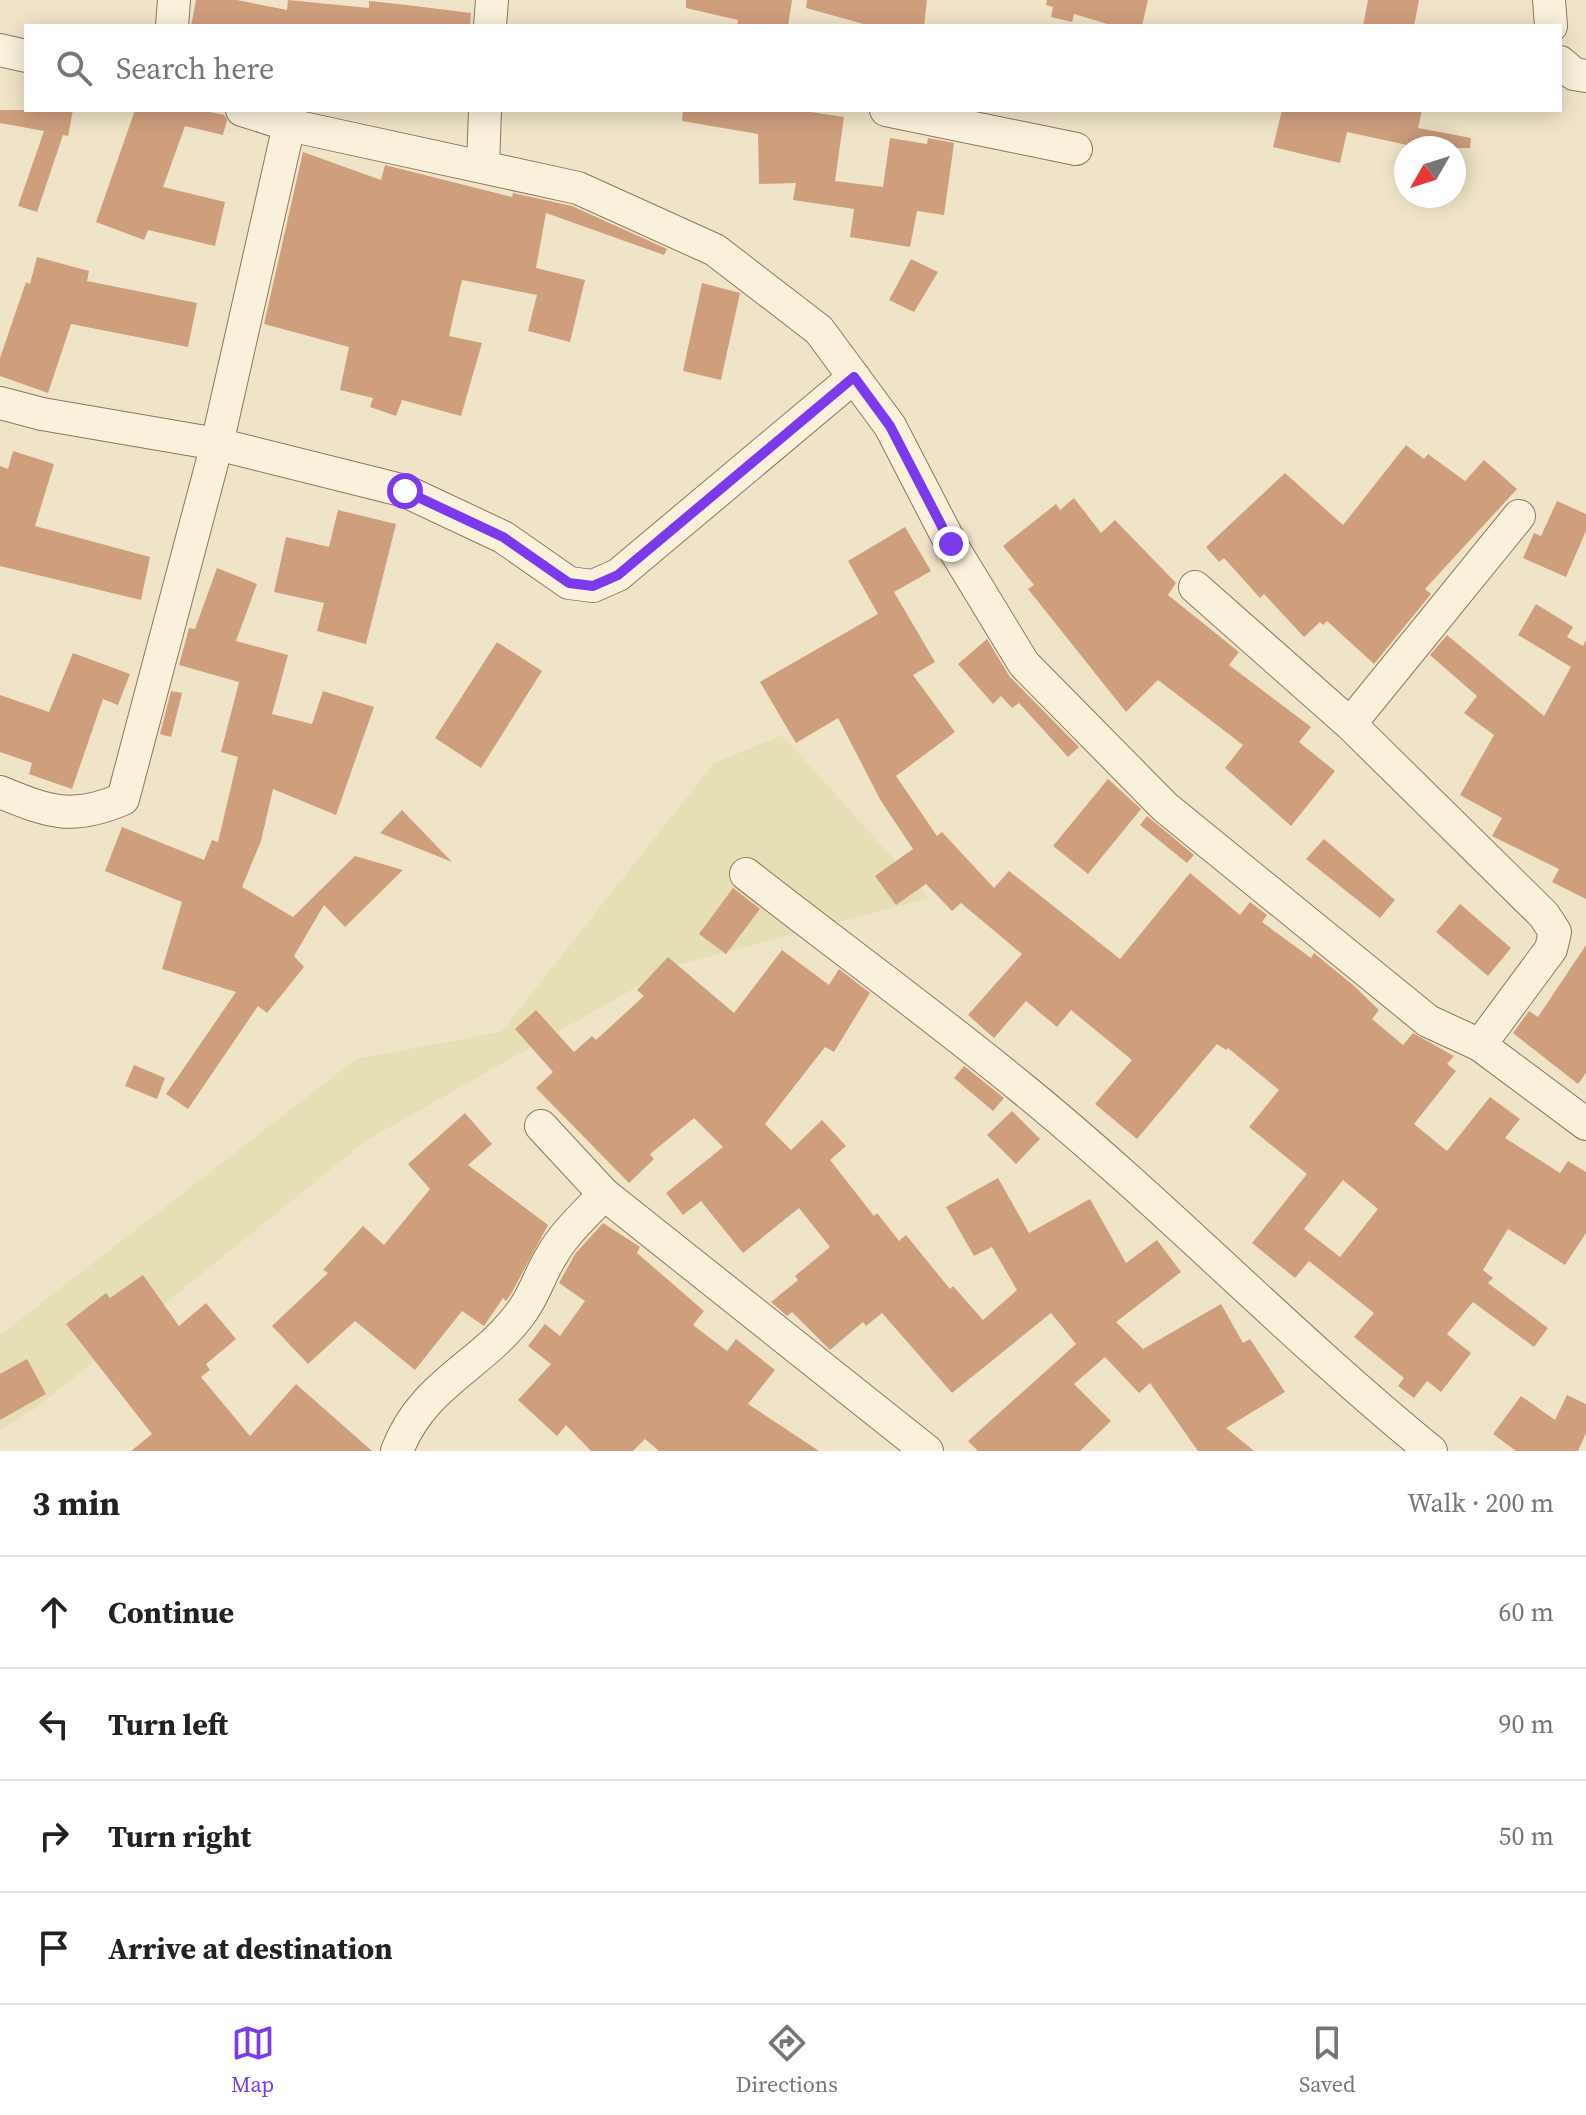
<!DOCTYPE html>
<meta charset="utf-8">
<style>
body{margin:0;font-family:"Source Serif 4",serif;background:#f6f6f6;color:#222}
.compass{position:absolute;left:1394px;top:136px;width:72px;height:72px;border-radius:50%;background:#fff;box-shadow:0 4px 20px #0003;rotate:231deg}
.stop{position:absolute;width:24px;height:24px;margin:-18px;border:6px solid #7c3aed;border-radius:50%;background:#fff}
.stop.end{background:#7c3aed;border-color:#fff;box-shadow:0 2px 8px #0008}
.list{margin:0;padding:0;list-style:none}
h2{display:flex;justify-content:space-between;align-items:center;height:104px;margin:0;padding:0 32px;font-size:34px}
h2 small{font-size:26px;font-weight:400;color:#767676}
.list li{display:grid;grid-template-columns:52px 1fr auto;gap:24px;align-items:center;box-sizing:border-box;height:112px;padding:0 32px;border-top:2px solid #e0e0e0}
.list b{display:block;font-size:30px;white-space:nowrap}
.list em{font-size:26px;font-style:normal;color:#767676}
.icon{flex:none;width:44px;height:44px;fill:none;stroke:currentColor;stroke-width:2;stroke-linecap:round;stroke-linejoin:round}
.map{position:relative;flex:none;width:1586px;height:1451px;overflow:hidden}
.search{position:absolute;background:#fff;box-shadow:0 4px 20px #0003;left:24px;right:24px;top:24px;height:88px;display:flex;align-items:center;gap:20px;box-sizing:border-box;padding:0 28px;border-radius:0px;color:#767676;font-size:30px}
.sheet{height:552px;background:#fff}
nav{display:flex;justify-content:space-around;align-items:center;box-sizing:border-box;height:112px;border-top:2px solid #e0e0e0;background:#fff;font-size:22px;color:#767676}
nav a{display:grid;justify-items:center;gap:4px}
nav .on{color:#7c3aed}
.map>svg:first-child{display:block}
</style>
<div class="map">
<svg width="1586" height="1451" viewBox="0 0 1586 1451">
<rect width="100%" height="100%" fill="#f0e4c8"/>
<!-- farmland -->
<path fill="#e6deb5" d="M782 735 929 898 674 966 367 1140 36 1408 0 1430V1335L356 1059 501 1032 714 763Z"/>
<!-- building -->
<g fill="#cf9f7d" fill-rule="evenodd">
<path d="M196 0H237L287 10 288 0 369 8V1L407 5 471 13 470 26H191Z"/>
<path d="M686 0H792L788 26H737L738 20 686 8Z"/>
<path d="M807 0H927L924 26H871L806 8Z"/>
<path d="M1047 0H1148L1142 26H1114L1074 14 1072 22 1051 17 1053 7 1046 5Z"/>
<path d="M1368 0H1419L1414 26H1363Z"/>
<path d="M0 110H73L68 136 63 135 37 212 18 206 44 131 0 123Z"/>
<path d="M135 110H201L224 115 227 120 223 135 185 126 163 187 225 202 215 246 148 230 144 240 96 222Z"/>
<path d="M683 110H798L844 117 835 181 883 187 890 138 927 144 928 138 954 143 944 215 917 211 910 247 850 237 854 209 793 200 796 183 759 184 758 134 682 121Z"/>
<path d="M1282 110H1422L1418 128 1471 138 1470 148H1421L1347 132 1340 163 1273 147Z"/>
<path d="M303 152 381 180 385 165 512 197 513 193 572 206 667 249 664 255 546 213 536 268 585 280 570 342 528 331 537 295 462 280 449 336 482 343 461 416 402 400 396 416 370 407 373 398 340 390 349 347 264 324Z"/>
<path d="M37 257 89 271 87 281 197 303 188 347 71 324 48 393 0 376V358L26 282 30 284Z"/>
<path d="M911 259 938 272 914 312 889 300Z"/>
<path d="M702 283 740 293 721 380 683 371Z"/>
<path d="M1406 445 1424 459 1428 454 1465 481 1484 460 1517 489 1425 589 1431 594 1374 664 1327 621 1323 625 1320 622 1304 637 1264 594 1260 598 1224 558 1219 562 1206 547 1285 473 1343 525Z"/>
<path d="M13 451 54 464 35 526 150 557 141 600 0 566V466L8 469Z"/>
<path d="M1074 498 1101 533 1115 520 1176 583 1168 595 1239 652 1229 665 1311 727 1299 742 1335 771 1291 826 1225 768 1243 745 1158 680 1126 712 1028 589 1034 585 1003 546 1056 504 1060 510Z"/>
<path d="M1557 501 1586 514V531L1566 577 1523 558 1534 533 1541 536Z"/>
<path d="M338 510 396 524 366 644 317 631 324 603 274 592 286 537 329 547Z"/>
<path d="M905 527 931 571 894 592 935 662 913 675 955 732 896 776 937 836 942 832 994 888 1009 871 1120 959 1190 873 1240 915 1250 902 1267 915 1262 922 1311 958 1314 953 1353 985 1379 1010 1372 1019 1403 1045 1413 1033 1454 1056 1447 1064 1456 1071 1414 1124 1447 1151 1490 1097 1520 1119 1505 1138 1560 1173 1568 1161 1586 1172V1233L1565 1265 1508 1229 1483 1270 1493 1278 1488 1283 1548 1328 1534 1347 1473 1302 1447 1334 1471 1353 1441 1392 1427 1381 1414 1398 1398 1386 1404 1378 1354 1337 1374 1313 1309 1261 1295 1278 1252 1243 1307 1174 1249 1127 1279 1090 1228 1048 1226 1050 1217 1044 1137 1139 1095 1104 1132 1060 1071 1010 1057 1027 1026 1001 994 1038 968 1015 1022 954 961 903 952 911 926 884 896 905 875 876 913 849 881 801 838 718 796 743 760 682 878 614 848 561ZM1343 1180 1378 1209 1340 1257 1304 1229Z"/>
<path d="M217 568 257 584 236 641 288 655 272 714 312 724 323 691 374 707 336 815 273 789 261 841 242 887 293 917 355 856 403 870 345 927 324 905 294 956 304 967 267 1013 258 1006 188 1109 166 1094 236 992 162 969 182 902 105 871 122 827 204 860 212 840 218 842 238 757 221 752 239 682 179 665 189 628 195 629Z"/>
<path d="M1536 604 1573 627 1567 637 1583 646 1586 640V899L1552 882 1559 869 1492 836 1502 818 1460 795 1494 735 1464 713 1477 696 1430 655 1447 635 1544 716 1571 667 1518 635Z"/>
<path d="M987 639 1010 677 1079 747 1068 757 1019 703 1012 708 1001 696 993 704 958 664Z"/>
<path d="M497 642 542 671 481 768 435 738Z"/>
<path d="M73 653 130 674 118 705 103 699 72 789 29 774 32 763 0 752V695L49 712Z"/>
<path d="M171 691 182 693 171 737 160 734Z"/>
<path d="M1108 779 1141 809 1088 874 1053 846Z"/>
<path d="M402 810 452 862 380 833Z"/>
<path d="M1147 816 1194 855 1187 863 1140 825Z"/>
<path d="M1324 839 1395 900 1380 918 1306 859Z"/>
<path d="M733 888 760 909 726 954 699 934Z"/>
<path d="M1460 904 1511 948 1488 976 1436 932Z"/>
<path d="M1586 945V1073L1578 1084 1513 1033 1529 1011 1538 1017Z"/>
<path d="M782 950 829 985 839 969 870 993 834 1052 825 1047 765 1124 791 1150 822 1120 846 1146 830 1160 874 1216 877 1213 899 1241 906 1235 950 1289 953 1286 983 1320 1017 1290 992 1247 974 1256 946 1207 998 1178 1029 1233 1090 1199 1126 1263 1157 1240 1181 1272 1116 1322 1143 1349 1221 1304 1243 1343 1250 1339 1285 1392 1226 1428 1254 1451H1198L1150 1383 1139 1393 1105 1357 1074 1384 1111 1421 1080 1451H978L968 1441 1076 1344 1051 1313 952 1393 882 1313 866 1326 863 1322 830 1350 792 1312 787 1316 771 1302 798 1280 795 1276 830 1247 799 1208 743 1253 701 1201 683 1215 666 1193 723 1147 694 1118 650 1154 654 1159 629 1183 536 1088 553 1072 515 1029 536 1010 574 1052 592 1036 596 1040 644 996 637 990 668 957 734 1013Z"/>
<path d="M134 1065 165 1078 157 1099 125 1086Z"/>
<path d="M964 1066 1004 1098 993 1111 954 1078Z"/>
<path d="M1012 1111 1040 1139 1016 1164 987 1135Z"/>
<path d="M465 1113 492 1144 468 1165 548 1225 511 1294 506 1301 503 1298 484 1326 462 1311 415 1370 355 1321 308 1364 272 1326 328 1273 323 1270 363 1226 384 1245 430 1189 408 1164Z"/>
<path d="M603 1223 640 1247 637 1253 704 1311 693 1325 727 1351 736 1339 775 1370 748 1404 819 1451H659L645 1439 633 1451H591L566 1425 557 1436 518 1400 551 1364 528 1346 545 1324 560 1336 585 1301 559 1283 575 1254Z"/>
<path d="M143 1275 179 1326 206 1303 236 1339 206 1364 210 1370 201 1377 250 1436 296 1384 372 1451H131L152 1434 66 1324 106 1293 110 1298Z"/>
<path d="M27 1359 46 1394 0 1420V1374Z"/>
<path d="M1567 1395 1586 1404V1433L1578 1451H1516L1493 1434 1521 1396 1555 1420Z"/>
</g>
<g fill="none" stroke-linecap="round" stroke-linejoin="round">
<defs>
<g id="minor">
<path d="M1549 0 1551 26"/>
<path d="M172 26 174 0"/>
<path d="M490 26 492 0"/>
<path d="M0 50 26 56"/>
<path d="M1560 62 1574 74 1586 76"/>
<path d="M242 110 289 125 578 188 715 250 819 330 890 426 951 544 1024 664 1165 807 1428 1021 1480 1045 1586 1124"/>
<path d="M886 110 1076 149"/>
<path d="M483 166 485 110"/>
<path d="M0 403 42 414 217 444 405 491 503 537 569 583 593 586 618 575 854 377"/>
<path d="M1195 587 1350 724 1544 915 1555 932 1551 949 1480 1045"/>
<path d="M1350 724 1519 516"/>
<path d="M0 792C49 812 72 821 123 799L217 444 289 125"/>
<path d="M746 874C838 946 933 1015 1023 1089 1164 1204 1290 1336 1431 1451"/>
<path d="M541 1126 604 1194 927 1451"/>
<path d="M397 1451C423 1382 484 1366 523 1310 535 1293 541 1272 552 1255 564 1233 587 1213 604 1194"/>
</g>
</defs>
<!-- minor casing -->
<use href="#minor" stroke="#8d765c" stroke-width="34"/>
<!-- minor -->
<use href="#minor" stroke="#faf1dc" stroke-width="32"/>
</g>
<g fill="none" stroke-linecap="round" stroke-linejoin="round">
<!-- route -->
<path stroke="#7c3aed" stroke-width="10" d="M405 491 503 537 569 583 593 586 618 575 854 377 890 426 951 544"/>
</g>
</svg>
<svg class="compass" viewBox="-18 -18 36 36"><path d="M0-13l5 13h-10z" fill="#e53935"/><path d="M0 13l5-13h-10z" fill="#767676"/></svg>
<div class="stop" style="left:405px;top:491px"></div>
<div class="stop end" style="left:951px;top:544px"></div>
<div class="search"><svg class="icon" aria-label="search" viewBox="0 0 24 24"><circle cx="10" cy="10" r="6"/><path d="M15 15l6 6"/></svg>Search here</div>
</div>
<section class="sheet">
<h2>3 min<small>Walk · 200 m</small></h2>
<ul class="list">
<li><svg class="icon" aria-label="ahead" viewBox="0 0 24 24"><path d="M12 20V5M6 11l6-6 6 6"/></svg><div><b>Continue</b></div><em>60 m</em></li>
<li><svg class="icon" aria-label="left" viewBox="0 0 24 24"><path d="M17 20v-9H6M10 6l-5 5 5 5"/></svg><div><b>Turn left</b></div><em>90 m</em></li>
<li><svg class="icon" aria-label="right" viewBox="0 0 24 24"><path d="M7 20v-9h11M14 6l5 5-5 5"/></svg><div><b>Turn right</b></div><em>50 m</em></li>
<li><svg class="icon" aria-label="arrive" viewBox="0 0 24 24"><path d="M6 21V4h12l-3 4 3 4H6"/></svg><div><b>Arrive at destination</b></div></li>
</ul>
</section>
<nav>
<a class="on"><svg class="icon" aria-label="map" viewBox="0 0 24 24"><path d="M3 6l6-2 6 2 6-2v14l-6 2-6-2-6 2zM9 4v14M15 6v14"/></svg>Map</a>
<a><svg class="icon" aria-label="directions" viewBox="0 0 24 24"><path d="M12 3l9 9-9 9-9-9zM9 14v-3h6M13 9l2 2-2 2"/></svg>Directions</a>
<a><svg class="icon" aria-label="saved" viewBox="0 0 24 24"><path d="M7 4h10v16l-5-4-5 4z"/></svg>Saved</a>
</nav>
